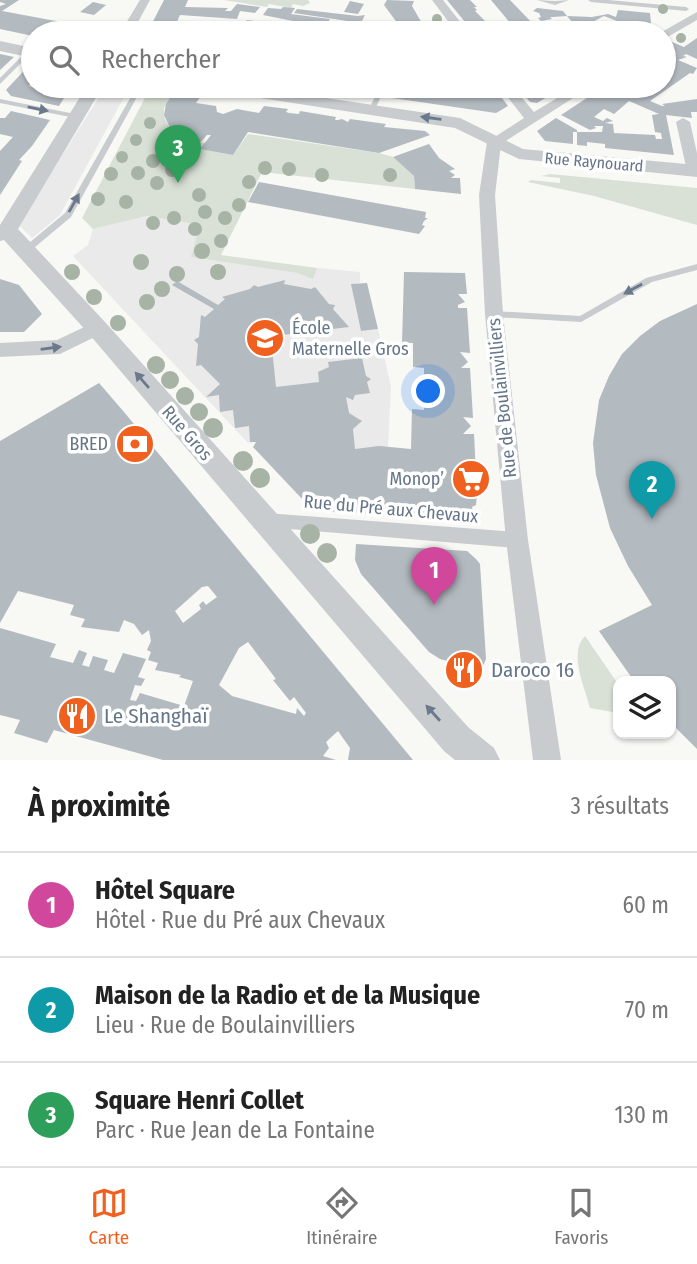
<!DOCTYPE html>
<html lang="fr">
<meta charset="utf-8">
<style>
body{margin:0;font-family:"Fira Sans Condensed",sans-serif;background:#f6f6f6;color:#222}
.controls{position:absolute;right:21px;bottom:21px;display:grid;overflow:hidden;border-radius:14px;box-shadow:0 2px 5px #0004}
.controls button{width:63px;height:63px;display:grid;place-items:center;padding:0;border:0;border-bottom:2px solid #e0e0e0;background:#fff;color:#222;font:35px sans-serif}
.you{position:absolute;left:429px;top:392px;width:24px;height:24px;margin:-18px;border:5px solid #fff;border-radius:50%;background:#1a73e8;box-shadow:0 0 0 10px #1a73e833}
.badge{display:grid;place-items:center;width:46px;height:46px;border-radius:50%;background:#f0601e;color:#fff;font-size:23px;font-weight:700}
.pin{position:absolute;translate:-50% -58px;filter:drop-shadow(0 2px 4px #0008)}
.pin::after{content:'';position:absolute;top:37px;width:24px;height:21px;background:inherit;clip-path:polygon(0 0,100% 0,50% 100%)}
.list{margin:0;padding:0;list-style:none}
h2{display:flex;justify-content:space-between;align-items:center;height:91px;margin:0;padding:0 28px;font-size:30px}
h2 small{font-size:23px;font-weight:400;color:#767676}
.list li{display:grid;grid-template-columns:46px 1fr auto;gap:21px;align-items:center;box-sizing:border-box;height:105px;padding:0 28px;border-top:2px solid #e0e0e0}
.list b{display:block;font-size:26px;white-space:nowrap}
.list p{margin:0;font-size:23px;white-space:nowrap;color:#767676}
.list em{font-size:23px;font-style:normal;color:#767676}
.icon{flex:none;width:38px;height:38px;fill:none;stroke:currentColor;stroke-width:2;stroke-linecap:round;stroke-linejoin:round}
.map{position:relative;flex:none;width:697px;height:760px;overflow:hidden}
.search{position:absolute;background:#fff;box-shadow:0 2px 5px #0004;left:21px;right:21px;top:21px;height:77px;display:flex;align-items:center;gap:18px;box-sizing:border-box;padding:0 24px;border-radius:38px;color:#767676;font-size:26px}
.sheet{height:406px;background:#fff}
nav{display:flex;justify-content:space-around;align-items:center;box-sizing:border-box;height:98px;border-top:2px solid #e0e0e0;background:#fff;font-size:19px;color:#767676}
nav a{display:grid;justify-items:center;gap:4px}
nav .on{color:#f0601e}
.map>svg:first-child{display:block}
</style>
<div class="map">
<svg width="697" height="760" viewBox="0 0 697 760">
<rect width="100%" height="100%" fill="#f8f8f5"/>
<!-- built -->
<g fill="#e9eae9">
<path d="M106 86H130L60 215 32 238 19 225 20 222Z"/>
<path d="M147 216 201 225 192 257 297 273 312 278 317 268 360 272V283L352 284 361 331 378 329 391 387 388 447 323 452 321 434 248 443 73 256 88 245 93 229Z"/>
</g>
<!-- green -->
<g fill="#d9e1d6">
<path d="M224 0H308L310 3 303 6 293 4 291 8 269 4 267 7Z"/>
<path d="M164 90 173 91 169 94 172 96 164 108C162 132 186 139 205 143L201 149 233 155 248 134 379 153 393 157 414 176 415 189 262 172 221 255 317 268 313 279 297 273 191 257 200 225 147 216 93 229 82 218 146 96Z"/>
<path d="M550 174 697 188V225L594 196 528 182 531 180 560 183V178L541 176Z"/>
<path d="M585 636 618 684V713L590 708C585 687 568 653 585 636Z"/>
</g>
<!-- building -->
<g fill="#b3bac0" fill-rule="evenodd">
<path d="M0 0H19L2 11 72 24 61 33H33V36L0 29V6L6 4 0 2Z"/>
<path d="M164 0H188L185 7 228 8 225 11H231L237 4 260 7 255 13 240 11 237 19 180 15 173 30H177L176 33H147Z"/>
<path d="M387 0 414 1 412 6 423 25 398 24 384 5Z"/>
<path d="M447 0H470L477 7H474L477 10 475 11 496 32 474 33Z"/>
<path d="M491 0H510L535 26 525 28 538 33H512L517 31Z"/>
<path d="M350 1 364 4 358 14 344 12Z"/>
<path d="M93 2 106 5 94 15 80 12Z"/>
<path d="M283 7 295 8 291 14 330 19 321 33H290L298 22 263 15 268 8 281 9Z"/>
<path d="M537 8 563 11 567 16 553 17H550L552 19 541 21 538 18 541 17 539 13 533 11Z"/>
<path d="M297 9 358 16 365 15 361 23 294 13Z"/>
<path d="M618 10 650 13 651 23 640 30 604 16 585 26 576 22 582 25 577 28 567 16 592 17 608 14 616 17Z"/>
<path d="M247 20 270 23 263 33H237Z"/>
<path d="M366 24 381 25 377 33H361Z"/>
<path d="M587 25 602 31 606 29 614 32 620 28 632 33H596L582 27Z"/>
<path d="M697 38V59L686 54 683 56 687 57 678 60 697 68 693 74 690 73 650 101 662 106H665L662 104 697 99V112H691L692 118 666 115 674 155 605 148V144L587 142V146L577 145V132H602L603 126H594L596 128 590 130 561 115 602 88 614 93 625 86H664V47L672 42 684 47ZM629 101 659 114 652 115 655 132 661 133 662 139H656L655 135 614 133 613 124 605 123 613 121 607 118 603 121 594 117 604 109 614 114Z"/>
<path d="M0 54 14 57 0 70Z"/>
<path d="M33 61V79L29 86 48 92 50 90 45 86H69L70 88 59 106 11 96 6 90Z"/>
<path d="M318 86H376L372 95Z"/>
<path d="M390 86H410L409 91 415 92 417 87 478 98 481 97 472 86H493L508 106 496 113 385 97Z"/>
<path d="M517 86H542L538 88 543 89 550 86H565L537 103 530 102Z"/>
<path d="M173 91 201 96 196 103 216 106 217 112 223 114 237 109 259 113 264 106 288 109 286 112 289 113 299 114 300 111 336 117 335 120H338L342 119 348 122 350 119 386 124 384 127 425 131 430 135 379 153 248 132 233 155 200 149 211 135H207L201 142 185 138 170 128 164 115 166 104 170 98H183L170 96Z"/>
<path d="M11 111 50 120 32 146 19 160 22 161 0 195V151L13 137 0 134V118H5Z"/>
<path d="M556 118 577 130V132H573V144L545 141 537 131Z"/>
<path d="M429 144 439 158 455 169 449 171 455 175 451 178H460L461 194 415 189 414 176 393 157Z"/>
<path d="M259 182 426 212 425 218H428L424 221 422 225 425 226 419 234 248 202Z"/>
<path d="M404 272 465 273 467 294H458L465 302 458 305V308H467L470 353 460 352 468 362 461 368H470L473 418 463 417 471 426 463 434H474L477 494 476 505 472 507 473 513 469 517 462 515 457 519 325 511 326 506 314 508 310 500 304 501 253 447 256 442H250L249 426 235 428 233 410 220 412 219 395 206 397 220 384 201 365 196 366 198 344 194 340 199 337 201 315 205 317 214 309 172 285 177 281 218 305 225 299 222 297 250 289 254 285 258 287 285 280 284 284 311 289 315 287 329 304 335 305 333 309 349 327 274 336 271 339 276 387 319 382 318 372 329 367 328 362 362 358 366 376 371 379 367 382 370 393 355 395 353 400 346 397 349 413 362 421 353 429 355 449 379 446 411 449 412 409 424 410V368L413 367V343H402Z"/>
<path d="M0 279 19 285 42 314 24 332H0Z"/>
<path d="M367 283 378 329 361 331 351 284Z"/>
<path d="M697 304V749L671 723V681H634L599 631 652 605 628 566 610 528 596 475 593 443 599 400 609 376 622 354 640 336 660 321Z"/>
<path d="M99 383 124 412 413 760H348L350 748 338 731 326 742 329 748 323 756 336 760H163L54 730 47 743 14 733 20 720 0 715V628L56 644 50 657 73 663 79 650 87 653 82 665 89 667 93 656 108 660 104 670 114 673 123 653 146 659 138 677 145 679 141 686 135 685 130 700 136 701 140 693 184 706 193 681 179 677 181 675 155 670 158 663 148 660 151 652 147 650 151 641 149 630 142 635 134 624 124 620 119 632 81 627 85 619 70 615 74 605 18 591 0 623V441ZM208 586 217 597 206 605 203 601 199 605 201 609 183 623 175 611 202 587ZM248 642 276 679 273 680 290 701 294 697 306 713 304 716 297 708 296 714 232 696 219 685 239 648Z"/>
<path d="M356 544 467 551 476 559 480 564 486 659 483 666 475 672 464 671 455 663 440 659 429 652 361 574 355 560Z"/>
</g>
<g fill="none" stroke-linecap="round" stroke-linejoin="round">
<!-- service -->
<g fill="#c8cccf" fill-rule="evenodd">
<path d="M537 0 555 1 569 0 555 5Z"/>
<path d="M588 0H608L686 7 689 9 686 11 591 2Z"/>
<path d="M281 25 286 26 281 33H275Z"/>
<path d="M27 51 32 52 0 84V78Z"/>
<path d="M137 86H143L71 217 29 252H23V248L65 213Z"/>
<path d="M380 86H386L375 109 370 110 369 109Z"/>
<path d="M0 99 75 114 78 116 75 118 0 103Z"/>
<path d="M697 264V270L652 282 581 322 494 317 490 314 494 311 580 316 646 278Z"/>
</g>
<!-- pedestrian -->
<path fill="#c8cccf" fill-rule="evenodd" d="M266 513 517 532 523 535 525 540 523 545 517 548 266 527 260 525 258 520 260 515Z"/>
<!-- minor -->
<g fill="#c8cccf" fill-rule="evenodd">
<path d="M140 0H150L132 33H120Z"/>
<path d="M432 0H443L469 33H457Z"/>
<path d="M697 12V20L664 39V33H660Z"/>
<path d="M499 86H512L534 112 577 86H592L501 144 495 195 503 314 528 540 561 760H533L506 540 485 314 479 195 487 142 524 118Z"/>
<path d="M683 118 690 122 697 153V175H694L687 171 676 122Z"/>
<path d="M97 321 103 323 106 328 103 333 60 354 0 357V343L57 340Z"/>
</g>
<!-- tertiary -->
<g fill="#c8cccf" fill-rule="evenodd">
<path d="M0 41 33 48V58L0 51Z"/>
<path d="M87 86H103L18 229 105 322 468 727 494 748 500 760H455L444 751 89 334 4 240 0 241V225Z"/>
<path d="M207 86H246L460 118 523 149 697 165V177L519 159 455 128 215 91Z"/>
</g>
</g>
<!-- trees -->
<g fill="#a7b3a4">
<circle cx="663" cy="9" r="5"/>
<circle cx="437" cy="19" r="5"/>
<circle cx="681" cy="38" r="5"/>
<circle cx="150" cy="123" r="6"/>
<circle cx="136" cy="140" r="6"/>
<circle cx="169" cy="148" r="6"/>
<circle cx="122" cy="157" r="6"/>
<circle cx="188" cy="157" r="6"/>
<circle cx="153" cy="161" r="7"/>
<circle cx="265" cy="168" r="7"/>
<circle cx="289" cy="169" r="7"/>
<circle cx="172" cy="170" r="7"/>
<circle cx="138" cy="173" r="7"/>
<circle cx="111" cy="174" r="7"/>
<circle cx="322" cy="175" r="7"/>
<circle cx="390" cy="175" r="7"/>
<circle cx="249" cy="182" r="7"/>
<circle cx="157" cy="183" r="7"/>
<circle cx="199" cy="195" r="7"/>
<circle cx="98" cy="199" r="7"/>
<circle cx="126" cy="202" r="7"/>
<circle cx="239" cy="205" r="7"/>
<circle cx="205" cy="212" r="7"/>
<circle cx="174" cy="218" r="7"/>
<circle cx="225" cy="218" r="7"/>
<circle cx="153" cy="223" r="7"/>
<circle cx="195" cy="229" r="7"/>
<circle cx="221" cy="241" r="7"/>
<circle cx="202" cy="251" r="8"/>
<circle cx="141" cy="262" r="8"/>
<circle cx="72" cy="272" r="8"/>
<circle cx="218" cy="272" r="8"/>
<circle cx="177" cy="274" r="8"/>
<circle cx="162" cy="289" r="8"/>
<circle cx="94" cy="297" r="8"/>
<circle cx="147" cy="302" r="8"/>
<circle cx="118" cy="323" r="8"/>
<circle cx="156" cy="365" r="9"/>
<circle cx="170" cy="380" r="9"/>
<circle cx="185" cy="396" r="9"/>
<circle cx="199" cy="412" r="9"/>
<circle cx="213" cy="428" r="10"/>
<circle cx="243" cy="461" r="10"/>
<circle cx="260" cy="478" r="10"/>
<circle cx="310" cy="534" r="10"/>
<circle cx="327" cy="553" r="10"/>
</g>
<!-- one-way arrows -->
<defs><path id="oneway-solid" d="M-6-.8H1V-3.2L6.5 0L1 3.2V.8H-6Z" transform="scale(1.75)"/></defs>
<g fill="#6a7a8c">
<use href="#oneway-solid" transform="translate(38 109) rotate(11)"/>
<use href="#oneway-solid" transform="translate(431 118) rotate(-172)"/>
<use href="#oneway-solid" transform="translate(74 203) rotate(-61)"/>
<use href="#oneway-solid" transform="translate(633 289) rotate(151)"/>
<use href="#oneway-solid" transform="translate(51 348) rotate(-8)"/>
<use href="#oneway-solid" transform="translate(142 380) rotate(-131)"/>
<use href="#oneway-solid" transform="translate(433 713) rotate(-132)"/>
</g>
<!-- icons -->
<defs>
<symbol id="school-disc" viewBox="-11 -11 22 22"><circle r="9.5" fill="#f0601e" stroke="#fff"/><path d="M0-5L7-2L0 1L-7-2ZM-4 1L0 2.5L4 1V4Q0 6-4 4Z" fill="#fff"/></symbol>
<symbol id="bank-disc" viewBox="-11 -11 22 22"><circle r="9.5" fill="#f0601e" stroke="#fff"/><path d="M-6-4H6V4H-6ZM0-2.3a2.3 2.3 0 1 0 0 4.6a2.3 2.3 0 1 0 0-4.6Z" fill="#fff"/></symbol>
<symbol id="supermarket-disc" viewBox="-11 -11 22 22"><circle r="9.5" fill="#f0601e" stroke="#fff"/><path d="M-6-5.5h2.5l.6 2H6L4.5 2H-2.5L-4.4-4H-6ZM-1.5 3.2a1.3 1.3 0 1 0 .1 0ZM3 3.2a1.3 1.3 0 1 0 .1 0Z" fill="#fff"/></symbol>
<symbol id="restaurant-disc" viewBox="-11 -11 22 22"><circle r="9.5" fill="#f0601e" stroke="#fff"/><path d="M-5-6h1v4h1v-4h1v4h1v-4h1v5L-1.5 .5V6h-2V.5L-5-1ZM5-6V6H3V1.5H1.5Q1.5-4 5-6Z" fill="#fff"/></symbol>
</defs>
<g fill-rule="evenodd">
<use href="#school-disc" x="243" y="316" width="44" height="44"/>
<use href="#bank-disc" x="113" y="422" width="44" height="44"/>
<use href="#supermarket-disc" x="449" y="457" width="44" height="44"/>
<use href="#restaurant-disc" x="442" y="648" width="44" height="44"/>
<use href="#restaurant-disc" x="55" y="694" width="44" height="44"/>
</g>
<g text-anchor="middle" dominant-baseline="central" stroke-width="7" stroke-linejoin="round" paint-order="stroke">
<!-- far-street labels -->
<g font-size="16" fill="#657689" stroke="#fff">
<text transform="translate(594 162) rotate(5)">Rue Raynouard</text>
</g>
<!-- poi labels -->
<g font-size="18" fill="#657689" stroke="#fff" text-anchor="end">
<text x="292" y="328" text-anchor="start">École<tspan x="292" dy="21">Maternelle Gros</tspan></text>
<text x="108" y="444">BRED</text>
<text x="444" y="479">Monop’</text>
</g>
<!-- street labels -->
<g font-size="18" fill="#657689" stroke="#fff">
<text transform="translate(502 398) rotate(-96)">Rue de Boulainvilliers</text>
<text transform="translate(187 433) rotate(49)">Rue Gros</text>
<text transform="translate(391 509) rotate(5)">Rue du Pré aux Chevaux</text>
</g>
<!-- near-poi labels -->
<g font-size="21" fill="#657689" stroke="#fff" text-anchor="start">
<text x="491" y="670">Daroco 16</text>
<text x="104" y="716">Le Shanghaï</text>
</g>
</g>
</svg>
<div class="controls">
<button><svg class="icon" aria-label="layers" viewBox="0 0 24 24"><path d="M12 4l9 5-9 5-9-5zM3 14l9 5 9-5"/></svg></button>
</div>
<div class="you"></div>
<div class="pin badge" style="left:434px;top:605px;background:#d1479c">1</div>
<div class="pin badge" style="left:652px;top:519px;background:#0f9aa8">2</div>
<div class="pin badge" style="left:178px;top:183px;background:#2e9e5b">3</div>
<div class="search"><svg class="icon" aria-label="search" viewBox="0 0 24 24"><circle cx="10" cy="10" r="6"/><path d="M15 15l6 6"/></svg>Rechercher</div>
</div>
<section class="sheet">
<h2>À proximité<small>3 résultats</small></h2>
<ul class="list">
<li><span class="badge" style="background:#d1479c">1</span><div><b>Hôtel Square</b><p>Hôtel · Rue du Pré aux Chevaux</p></div><em>60 m</em></li>
<li><span class="badge" style="background:#0f9aa8">2</span><div><b>Maison de la Radio et de la Musique</b><p>Lieu · Rue de Boulainvilliers</p></div><em>70 m</em></li>
<li><span class="badge" style="background:#2e9e5b">3</span><div><b>Square Henri Collet</b><p>Parc · Rue Jean de La Fontaine</p></div><em>130 m</em></li>
</ul>
</section>
<nav>
<a class="on"><svg class="icon" aria-label="map" viewBox="0 0 24 24"><path d="M3 6l6-2 6 2 6-2v14l-6 2-6-2-6 2zM9 4v14M15 6v14"/></svg>Carte</a>
<a><svg class="icon" aria-label="directions" viewBox="0 0 24 24"><path d="M12 3l9 9-9 9-9-9zM9 14v-3h6M13 9l2 2-2 2"/></svg>Itinéraire</a>
<a><svg class="icon" aria-label="saved" viewBox="0 0 24 24"><path d="M7 4h10v16l-5-4-5 4z"/></svg>Favoris</a>
</nav>
